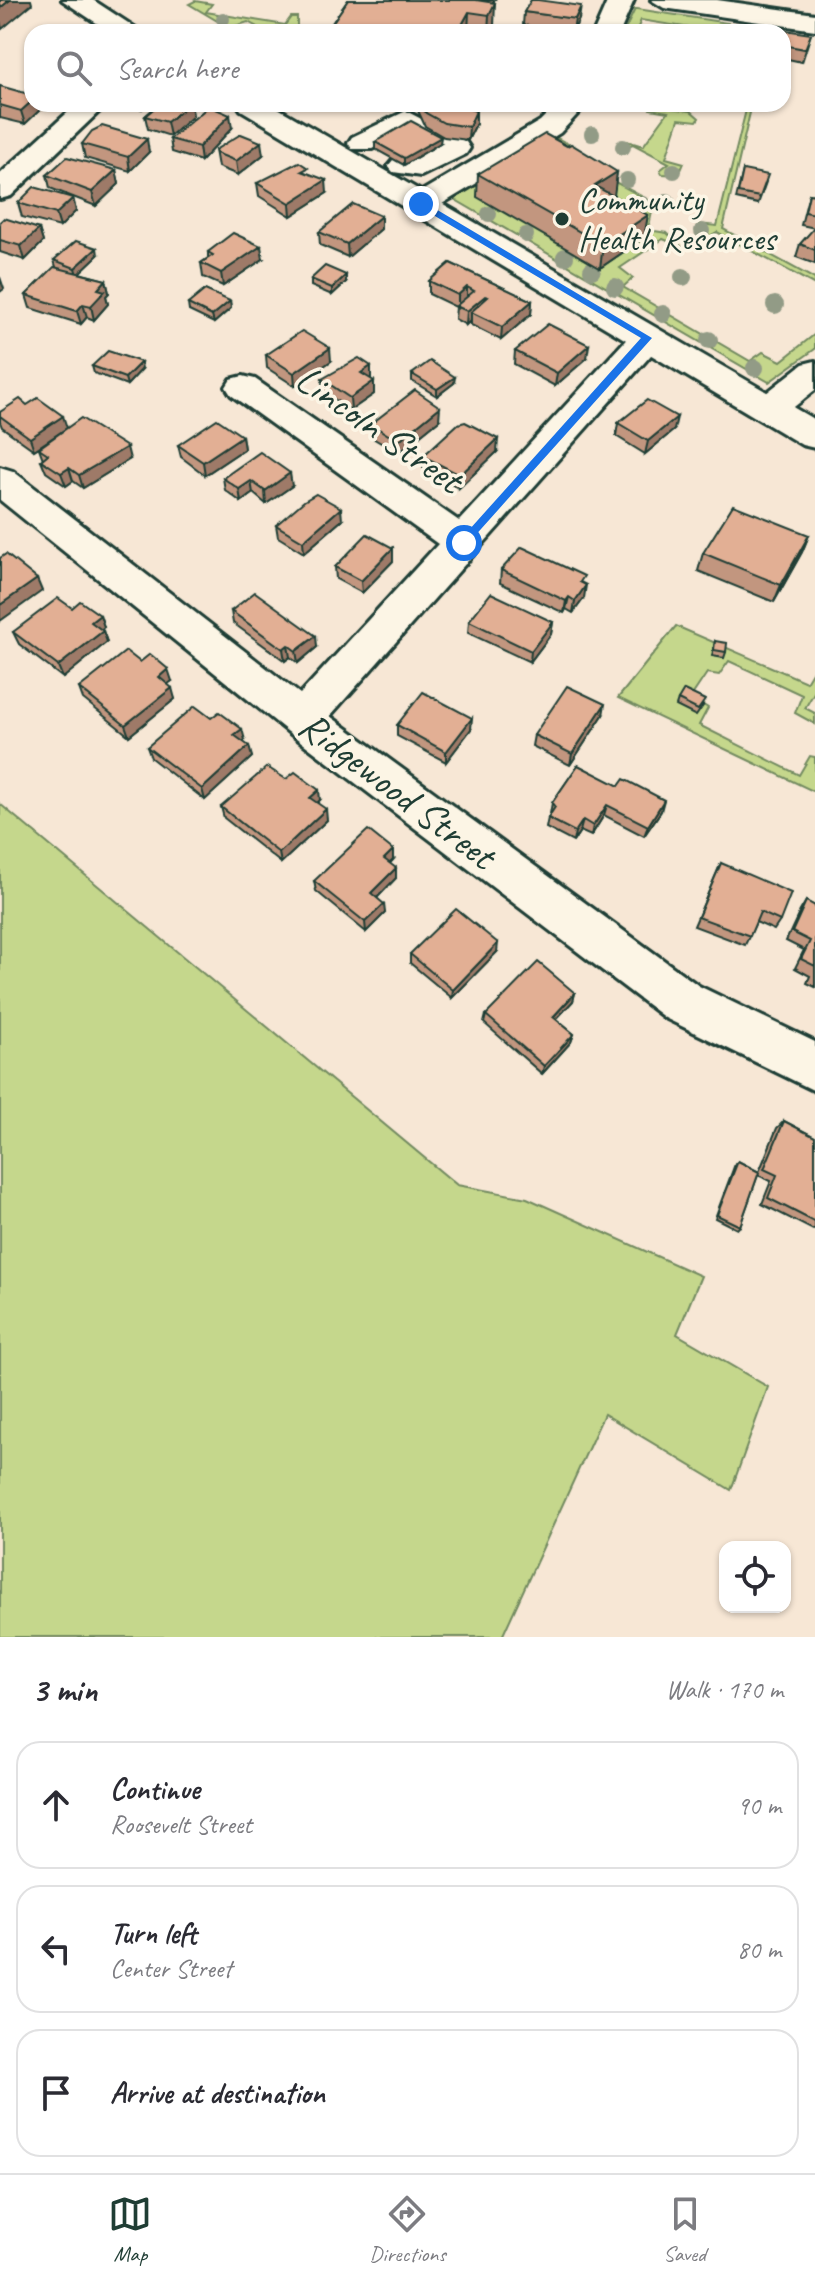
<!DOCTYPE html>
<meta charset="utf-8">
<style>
body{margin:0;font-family:Caveat,sans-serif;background:#f7f7f7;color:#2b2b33}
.controls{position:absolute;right:24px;bottom:24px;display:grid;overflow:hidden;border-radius:16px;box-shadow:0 2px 6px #0004}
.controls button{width:72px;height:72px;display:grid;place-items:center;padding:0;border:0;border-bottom:2px solid #e1e1e2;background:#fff;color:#2b2b33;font:40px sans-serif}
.stop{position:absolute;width:24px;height:24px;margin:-18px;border:6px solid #1a73e8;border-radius:50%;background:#fff}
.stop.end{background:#1a73e8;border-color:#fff;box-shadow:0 2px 8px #0008}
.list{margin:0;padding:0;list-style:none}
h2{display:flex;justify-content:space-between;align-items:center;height:104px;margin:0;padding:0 32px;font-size:34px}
h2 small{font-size:26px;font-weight:400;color:#7c7c81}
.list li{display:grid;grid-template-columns:52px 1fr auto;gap:24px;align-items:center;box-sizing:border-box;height:128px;margin:0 16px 16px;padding:0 16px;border:2px solid #e1e1e2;border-radius:24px}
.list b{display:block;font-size:30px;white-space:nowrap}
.list p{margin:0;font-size:26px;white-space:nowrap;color:#7c7c81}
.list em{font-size:26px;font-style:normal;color:#7c7c81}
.icon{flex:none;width:44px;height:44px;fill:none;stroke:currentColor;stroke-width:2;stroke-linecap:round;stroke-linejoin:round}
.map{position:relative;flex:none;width:815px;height:1637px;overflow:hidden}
.search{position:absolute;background:#fff;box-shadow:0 2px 6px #0004;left:24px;right:24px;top:24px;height:88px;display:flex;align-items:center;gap:20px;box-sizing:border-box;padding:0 28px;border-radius:24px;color:#7c7c81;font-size:30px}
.sheet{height:536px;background:#fff}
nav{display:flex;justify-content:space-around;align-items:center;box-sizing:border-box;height:112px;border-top:2px solid #e1e1e2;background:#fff;font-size:22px;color:#7c7c81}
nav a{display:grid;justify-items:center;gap:4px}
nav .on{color:#1f3d34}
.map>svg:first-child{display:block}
</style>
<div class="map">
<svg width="815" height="1637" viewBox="0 0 815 1637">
<rect width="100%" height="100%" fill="#f7e7d5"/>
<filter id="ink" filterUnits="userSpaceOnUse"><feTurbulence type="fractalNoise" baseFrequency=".0125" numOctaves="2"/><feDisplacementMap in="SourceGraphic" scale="16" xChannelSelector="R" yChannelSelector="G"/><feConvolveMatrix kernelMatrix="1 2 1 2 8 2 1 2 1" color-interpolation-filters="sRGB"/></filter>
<g filter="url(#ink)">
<!-- green -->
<g fill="#c5d78c" stroke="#728a60" stroke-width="2">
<path d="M195 1 212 4 206 12 285 25 291 17H297V32H266L248 22 229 28 189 4Z"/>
<path d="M635 9H637L728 23 725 32H696L697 29 641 20 636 32H624Z"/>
<path d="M738 104H752L723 229 815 279V285L717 232 705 239 696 233 699 224 717 226 747 106Z"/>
<path d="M651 105 691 111 699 118 697 121 679 119 666 158 684 163 679 175 662 174 660 170 669 163 633 144 617 150 627 141 643 146 668 112 650 109Z"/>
<path d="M555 137 570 145 578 162 654 203 648 230 667 233 682 247 663 239 620 268 633 278 623 287 750 361 763 352 781 361 815 334V349L769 382 454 199Z"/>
<path d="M676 626 806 682 815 667V691L805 708 815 713V724L795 713 802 695 729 661 719 675 707 673 691 697 708 708 699 725 799 775 810 756 815 757V792L618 698Z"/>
<path d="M0 804 457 1185 527 1198 701 1276 677 1334 768 1387 731 1490 604 1414 502 1637H0Z"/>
</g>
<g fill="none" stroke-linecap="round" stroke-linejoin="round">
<defs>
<g id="minor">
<path d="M608 0H634L620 32H594Z"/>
<path d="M77 104H107L11 196 0 199V174Z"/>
<path d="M557 104H587L560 133 432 210H410L406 204 410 198 540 121Z"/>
<path d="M406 111 466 142 470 148 466 154 421 176 393 172 388 166 393 160 416 158 435 148 406 131 372 149H352L348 143 352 137Z"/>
<path d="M647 327 659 330 664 338 659 346 330 716 699 986 815 1042V1091L665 1018 287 731 0 500V467L13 471 300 694 438 544 231 395 226 387 231 379 243 376 255 379 459 521 635 330Z"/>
<path d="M815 361V390C796 404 781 424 756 417L751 409 756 401 803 364Z"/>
</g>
<g id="major">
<path d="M62 0H93L142 32H110Z"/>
<path d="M651 0H717L815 14V30L664 8Z"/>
<path d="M237 104H271L815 420V448L802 445 241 110Z"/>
</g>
</defs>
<!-- minor casing -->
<use href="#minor" stroke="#1f3d34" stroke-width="6"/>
<!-- major casing -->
<use href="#major" stroke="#1f3d34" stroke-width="6"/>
<!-- minor -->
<use href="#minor" fill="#fcf5e5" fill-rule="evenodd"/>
<!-- major -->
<use href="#major" fill="#fcf5e5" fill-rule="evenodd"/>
</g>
<!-- trees -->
<g fill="#929b86">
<circle cx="223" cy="19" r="7"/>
<circle cx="592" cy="134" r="8"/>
<circle cx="623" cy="147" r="8"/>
<circle cx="674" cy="171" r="8"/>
<circle cx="627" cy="180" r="8"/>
<circle cx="667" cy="201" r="8"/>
<circle cx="642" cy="204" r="8"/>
<circle cx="489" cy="214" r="8"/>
<circle cx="702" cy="231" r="8"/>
<circle cx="526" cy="235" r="8"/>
<circle cx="565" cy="257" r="9"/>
<circle cx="592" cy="270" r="9"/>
<circle cx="683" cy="277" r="9"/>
<circle cx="615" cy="287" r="9"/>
<circle cx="775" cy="305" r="9"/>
<circle cx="663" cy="314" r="9"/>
<circle cx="709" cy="340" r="9"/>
<circle cx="755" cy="368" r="9"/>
</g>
<!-- wall -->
<g fill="#c2967f" stroke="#1f3d34" stroke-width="2">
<path d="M348 0H495L493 3 494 26 491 32H326Z"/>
<path d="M524 12 579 19 573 32 523 25Z"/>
<path d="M811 34 802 62 783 58V36Z"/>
<path d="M0 86 41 109 25 124 0 118Z"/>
<path d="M123 104H146L142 109Z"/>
<path d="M159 104H191L193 116 170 136 148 129 145 116Z"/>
<path d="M415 104H453L476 124 468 140 444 137 425 126Z"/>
<path d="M232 128 201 161 172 152 170 139Z"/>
<path d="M375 142 440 143 404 165 375 149Z"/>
<path d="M82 144 149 152 130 171 85 158Z"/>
<path d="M215 150 263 155 238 175 218 167Z"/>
<path d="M116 170 119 184 96 206 50 188 47 175Z"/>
<path d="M743 170 766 182 758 204 736 199Z"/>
<path d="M617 172 613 196 644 238 600 268 477 197 478 174Z"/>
<path d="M257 183 327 193 291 216 259 196Z"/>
<path d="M809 194 815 195V228L801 225Z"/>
<path d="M73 198 76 211 60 227 22 217 18 203Z"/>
<path d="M381 216V229L348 257 320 245 319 232Z"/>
<path d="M0 222 39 229 43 242 25 260 0 252Z"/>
<path d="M815 228V264L796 257 800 244Z"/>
<path d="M208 252 263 259 223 286 203 277 201 263 208 258Z"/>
<path d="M98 255 79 273 106 280 109 293 106 296 108 304 94 320 87 317 81 324 30 308 26 295 56 267 54 260Z"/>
<path d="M450 263 532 301 531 314 501 340 471 325V320L466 325 455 319 456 307 429 294V281Z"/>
<path d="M311 279 346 282 332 295 311 286Z"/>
<path d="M230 301 231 308 214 323 189 311 188 304Z"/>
<path d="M515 351 587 358 555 386 514 364Z"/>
<path d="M266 355 331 361 295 386 267 368Z"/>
<path d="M92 366 142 369 127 385 94 373Z"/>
<path d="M412 374 454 383 437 396 412 381Z"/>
<path d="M322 379H371L374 394 351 410 323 392Z"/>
<path d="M27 405 67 428 130 459 83 488 73 481 66 486 46 472 41 460 43 459 39 448 51 439 34 450 2 427 0 422V412Z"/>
<path d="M439 420 398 453 371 437V424Z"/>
<path d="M618 423 674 430 645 454 616 436Z"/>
<path d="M242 436 244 449 205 475 181 457 178 445Z"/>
<path d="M497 452 459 488 423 468V456Z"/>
<path d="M223 478 292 486 266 504 253 493 241 502 225 490Z"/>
<path d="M342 520 304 553 278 537 276 525Z"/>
<path d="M809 535 802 552 774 602 698 571 703 553Z"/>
<path d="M393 548V561L362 593 336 579 335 567Z"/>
<path d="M501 570 582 584 584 598 573 613 566 609 564 613 500 583Z"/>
<path d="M72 608 100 615 104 627 101 629 103 631 107 642 63 678 19 644 13 632Z"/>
<path d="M231 611 317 647 298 663 290 657 285 661 233 623Z"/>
<path d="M469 621 553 622 551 634 530 662 468 633Z"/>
<path d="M715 641 726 652 724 658 712 656Z"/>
<path d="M140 662 172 681 167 684 175 699 129 736 83 699 79 688Z"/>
<path d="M678 700 703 706 696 716 676 706Z"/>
<path d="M603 715 570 765 532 746 534 735Z"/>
<path d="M211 718 245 740 243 741 252 757 205 800 151 758 147 747Z"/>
<path d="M397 725 471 729 446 762 397 736Z"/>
<path d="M578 765 661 811 644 836 604 815 591 836 580 831 573 842 546 828 548 818 550 814 552 803Z"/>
<path d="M320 800 317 803 327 820 281 863 224 818 221 807Z"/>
<path d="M393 860 390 863 396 878 377 898 385 913 366 932 316 891 314 881Z"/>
<path d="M721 863 780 921 774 930 756 922 745 945 694 926Z"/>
<path d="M806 901 815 906V987L807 983 810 976 795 968 804 950 786 941 800 911Z"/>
<path d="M497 952 452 998 410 963V954Z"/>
<path d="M575 993 573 1001 556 1019 574 1034 571 1042 542 1074 484 1023 486 1015Z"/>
<path d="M784 1121 815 1137V1229L813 1230 762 1204 771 1181 758 1175 740 1226 737 1229 715 1218 735 1164 738 1161 759 1172 777 1128Z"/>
</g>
<!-- shaded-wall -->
<g fill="#9e7a68" stroke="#1f3d34" stroke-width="2">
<path d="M10 0H31L32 4 2 29 0 21V8Z"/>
<path d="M495 3 494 26 491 32H488L489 15Z"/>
<path d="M581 6 579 19 573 32 575 19Z"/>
<path d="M469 12 468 32H458Z"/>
<path d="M32 101V104H40L41 109 25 124 21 111Z"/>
<path d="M189 104H191L193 116 170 136 167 122Z"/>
<path d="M476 111V124L468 140 469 127Z"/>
<path d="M230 115 232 128 201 161 199 147Z"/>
<path d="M441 137 440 143 404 165V158Z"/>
<path d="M147 139 149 152 130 171 128 157Z"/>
<path d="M261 142 263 155 238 175 236 161Z"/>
<path d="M116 170 119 184 96 206 92 192Z"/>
<path d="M617 172 614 196 592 210 595 186Z"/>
<path d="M326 180 327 193 291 216 290 203Z"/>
<path d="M73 198 76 211 60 227 56 214Z"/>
<path d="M648 215 644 238 600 268 603 245Z"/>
<path d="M381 216V229L348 257 347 244Z"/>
<path d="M39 229 43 242 25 260 21 246Z"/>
<path d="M261 246 263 259 223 286 221 273Z"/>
<path d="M97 248 98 255 77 275 75 268Z"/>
<path d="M346 275V282L332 295V288Z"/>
<path d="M0 277 4 289 0 292Z"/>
<path d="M106 280 109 293 106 296 108 304 94 320 91 306 98 289Z"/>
<path d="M467 287V301L458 308V295Z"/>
<path d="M485 296 484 309 471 312V320L466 325 467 311Z"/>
<path d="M230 301 231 308 214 323 212 316Z"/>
<path d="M532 301 531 314 501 340 502 327Z"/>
<path d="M83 304 87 317 81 324 77 311Z"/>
<path d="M589 345 587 358 555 386 557 373Z"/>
<path d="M330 348 331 361 295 386 294 373Z"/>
<path d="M141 362 142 369 127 385 125 378Z"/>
<path d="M371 366V379L361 386V373Z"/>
<path d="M455 377 454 383 437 396V389Z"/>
<path d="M374 381V394L351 410 350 398Z"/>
<path d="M440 407 439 420 398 453V441Z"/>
<path d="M63 416 67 428 34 450 30 438Z"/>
<path d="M677 417 674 430 645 454 648 441Z"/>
<path d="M242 436 244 449 205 475 203 462Z"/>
<path d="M498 439 497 452 459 488 460 475Z"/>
<path d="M127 447 130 459 83 488 79 475Z"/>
<path d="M69 468 73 481 66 486 61 473Z"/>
<path d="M290 473 292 486 266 504 265 491Z"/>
<path d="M251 481 253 493 241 502 239 489Z"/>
<path d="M341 508 342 520 304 553 303 541Z"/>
<path d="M809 535 802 552 774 602 781 585Z"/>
<path d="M393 548V561L362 593 361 581Z"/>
<path d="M37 579 42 591 0 621V605Z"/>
<path d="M586 585 584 598 573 613 575 601Z"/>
<path d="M569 597 566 609 564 613 566 601Z"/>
<path d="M100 615 104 627 95 634 91 622Z"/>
<path d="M553 622 551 634 530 662 531 651Z"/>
<path d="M103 631 107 642 63 678 58 666Z"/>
<path d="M316 636 317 647 298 663 296 651Z"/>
<path d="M288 645 290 657 285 661 283 649Z"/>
<path d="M168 669 172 681 162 689 159 677Z"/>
<path d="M172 688 175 699 129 736 125 725Z"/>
<path d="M605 704 603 715 570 765 572 754Z"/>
<path d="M472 718 471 729 446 762V752Z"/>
<path d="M242 729 245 740 237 746 234 735Z"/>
<path d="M249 746 252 757 205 800 202 789Z"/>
<path d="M319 790 320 800 312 808 310 798Z"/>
<path d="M664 800 661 811 644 836 648 826Z"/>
<path d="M607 805 604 815 591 836 593 826Z"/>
<path d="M326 809 327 820 281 863 279 853Z"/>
<path d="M583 820 580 831 573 842 575 832Z"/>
<path d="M393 850V860L384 869V859Z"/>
<path d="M396 868V878L372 903 371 893Z"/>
<path d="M384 904 385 913 366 932 365 922Z"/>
<path d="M498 943 497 952 452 998 453 990Z"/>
<path d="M575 993 573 1001 551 1025 553 1017Z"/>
<path d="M574 1034 571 1042 542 1074 544 1066Z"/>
</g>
<!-- building -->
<g fill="#e2af94" stroke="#1f3d34" stroke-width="2">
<path d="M0 0H10L0 8Z"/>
<path d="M348 0H476L495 3 489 15 469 12 458 32H326Z"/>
<path d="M531 0H538L581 6 575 19 524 12Z"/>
<path d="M739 24 767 29 766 32H735Z"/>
<path d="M785 30 811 34 805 49 783 45V36Z"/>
<path d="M0 86 32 95V101L21 111 0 105Z"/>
<path d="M159 104H189L167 122 145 116Z"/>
<path d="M421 104H453L476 111 469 127 444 123 426 113Z"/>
<path d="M209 106 230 115 199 147 170 139Z"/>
<path d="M411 121 441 137 404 158 375 142Z"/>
<path d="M102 126 147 139 128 157 82 144 92 131Z"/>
<path d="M241 134 261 142 236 161 216 153 215 150Z"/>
<path d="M545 134 567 146 571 144 617 172 595 186 648 215 603 245 478 174Z"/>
<path d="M67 157 116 170 92 192 47 175Z"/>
<path d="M299 162 308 168 302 171 326 180 290 203 257 183Z"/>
<path d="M743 170 768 175 760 197 738 193Z"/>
<path d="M34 187 73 198 56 214 18 203Z"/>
<path d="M809 194 815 195V214L805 212Z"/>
<path d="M353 204 381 216 347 244 319 232Z"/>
<path d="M4 218 39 229 21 246 0 240V222Z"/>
<path d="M814 228H815V250L800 244Z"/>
<path d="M233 233 261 246 221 273 201 263 213 255 208 252Z"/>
<path d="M76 241 97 248 75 268 54 260Z"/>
<path d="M450 263 532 301 502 327 471 312 488 297 485 296 467 311 456 306 474 291 467 287 458 295 429 281Z"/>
<path d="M325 266 346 275 332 288 311 279Z"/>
<path d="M54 267 106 280 98 289 105 291 91 306 83 304 77 311 26 295Z"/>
<path d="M205 290 230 301 212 316 188 304Z"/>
<path d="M548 324 589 345 557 373 515 351Z"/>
<path d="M302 331 330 348 294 373 266 355Z"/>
<path d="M108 351 141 362 125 378 92 366Z"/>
<path d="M359 358 371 366 361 373 374 381 350 398 322 379Z"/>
<path d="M430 361 455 377 437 389 412 374Z"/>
<path d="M415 390 440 407 398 441 371 424Z"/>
<path d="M38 398 63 416 30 438 0 416V412L20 399 27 405Z"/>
<path d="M647 400 677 417 648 441 618 423Z"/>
<path d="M81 418 127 447 79 475 69 468 61 473 41 460 48 454 39 448Z"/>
<path d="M217 419 242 436 203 462 178 445Z"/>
<path d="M465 422 498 439 460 475 423 456 458 424Z"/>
<path d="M260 452 290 473 265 491 251 481 239 489 223 478Z"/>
<path d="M316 494 341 508 303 541 276 525 304 501Z"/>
<path d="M733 505 809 535 781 585 703 553Z"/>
<path d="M367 534 393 548 361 581 335 567Z"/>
<path d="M522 547 584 576 580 582 586 585 575 601 569 597 566 601 501 570Z"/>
<path d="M6 554 37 579 0 605V558Z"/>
<path d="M255 592 316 636 296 651 288 645 283 649 231 611Z"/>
<path d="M491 593 553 622 531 651 469 621Z"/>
<path d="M58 598 72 608 80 601 100 615 91 622 103 631 58 666 13 632Z"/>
<path d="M715 641 727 643 726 652 714 650Z"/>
<path d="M126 651 140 662 150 654 168 669 159 677 172 688 125 725 79 688Z"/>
<path d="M567 686 605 704 572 754 534 735Z"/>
<path d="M684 690 705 700 698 710 678 700Z"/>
<path d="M423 692 472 718 446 752 397 725Z"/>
<path d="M195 706 211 718 219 712 242 729 234 735 249 746 202 789 147 747Z"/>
<path d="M578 765 619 786 624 779 664 800 648 826 607 805 593 826 583 820 575 832 548 818 555 807 552 803Z"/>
<path d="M267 767 286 779 295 772 319 790 310 798 326 809 279 853 221 807Z"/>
<path d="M368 830 393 850 384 859 396 868 371 893 384 904 365 922 314 881Z"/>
<path d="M721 863 791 893 780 921 760 912 750 936 698 917Z"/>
<path d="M806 901 815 906V966L801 959 810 941 792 932Z"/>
<path d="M456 909 498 943 453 990 410 954Z"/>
<path d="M538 962 575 993 553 1017 574 1034 544 1066 486 1015Z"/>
<path d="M784 1121 815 1137V1222L768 1198 777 1175 764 1169Z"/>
<path d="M738 1161 759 1172 740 1226 717 1215Z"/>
</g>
</g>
<!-- route -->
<path fill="#1a73e8" d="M418 202H424L652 338 464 548 460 546V540L641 338 418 206Z"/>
<!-- markers -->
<circle fill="#1f3d34" stroke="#fcf5e5" stroke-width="3" cx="562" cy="219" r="8"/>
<g text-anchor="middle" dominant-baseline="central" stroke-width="7" stroke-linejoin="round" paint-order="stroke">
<!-- far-poi labels -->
<g font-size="34" fill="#1f3d34" stroke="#fcf5e5" text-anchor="start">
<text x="578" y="199">Community<tspan x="578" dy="39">Health Resources</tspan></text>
</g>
<!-- street labels -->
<g font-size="40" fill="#1f3d34" stroke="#fcf5e5">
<text transform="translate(379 429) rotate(35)">Lincoln Street</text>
<text transform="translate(397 790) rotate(37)">Ridgewood Street</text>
</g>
</g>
</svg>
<div class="controls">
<button><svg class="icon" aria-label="locate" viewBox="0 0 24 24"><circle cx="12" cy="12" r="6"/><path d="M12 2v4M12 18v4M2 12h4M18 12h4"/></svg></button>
</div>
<div class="stop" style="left:464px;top:543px"></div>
<div class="stop end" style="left:421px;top:204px"></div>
<div class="search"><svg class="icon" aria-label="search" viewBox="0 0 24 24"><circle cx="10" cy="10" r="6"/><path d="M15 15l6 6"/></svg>Search here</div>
</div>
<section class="sheet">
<h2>3 min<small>Walk · 170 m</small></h2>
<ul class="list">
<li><svg class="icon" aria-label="ahead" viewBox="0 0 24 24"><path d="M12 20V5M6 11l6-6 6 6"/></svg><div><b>Continue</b><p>Roosevelt Street</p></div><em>90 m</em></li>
<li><svg class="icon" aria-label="left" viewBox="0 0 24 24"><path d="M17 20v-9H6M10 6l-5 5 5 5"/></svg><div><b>Turn left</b><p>Center Street</p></div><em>80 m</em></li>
<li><svg class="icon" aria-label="arrive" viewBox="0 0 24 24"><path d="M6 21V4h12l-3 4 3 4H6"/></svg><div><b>Arrive at destination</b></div></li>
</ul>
</section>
<nav>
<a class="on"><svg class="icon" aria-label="map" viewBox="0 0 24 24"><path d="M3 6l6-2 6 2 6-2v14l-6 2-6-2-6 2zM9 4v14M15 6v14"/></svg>Map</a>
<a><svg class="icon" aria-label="directions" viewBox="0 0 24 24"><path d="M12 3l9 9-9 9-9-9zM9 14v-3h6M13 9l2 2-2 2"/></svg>Directions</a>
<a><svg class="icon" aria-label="saved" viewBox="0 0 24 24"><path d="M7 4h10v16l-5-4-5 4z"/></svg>Saved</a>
</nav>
